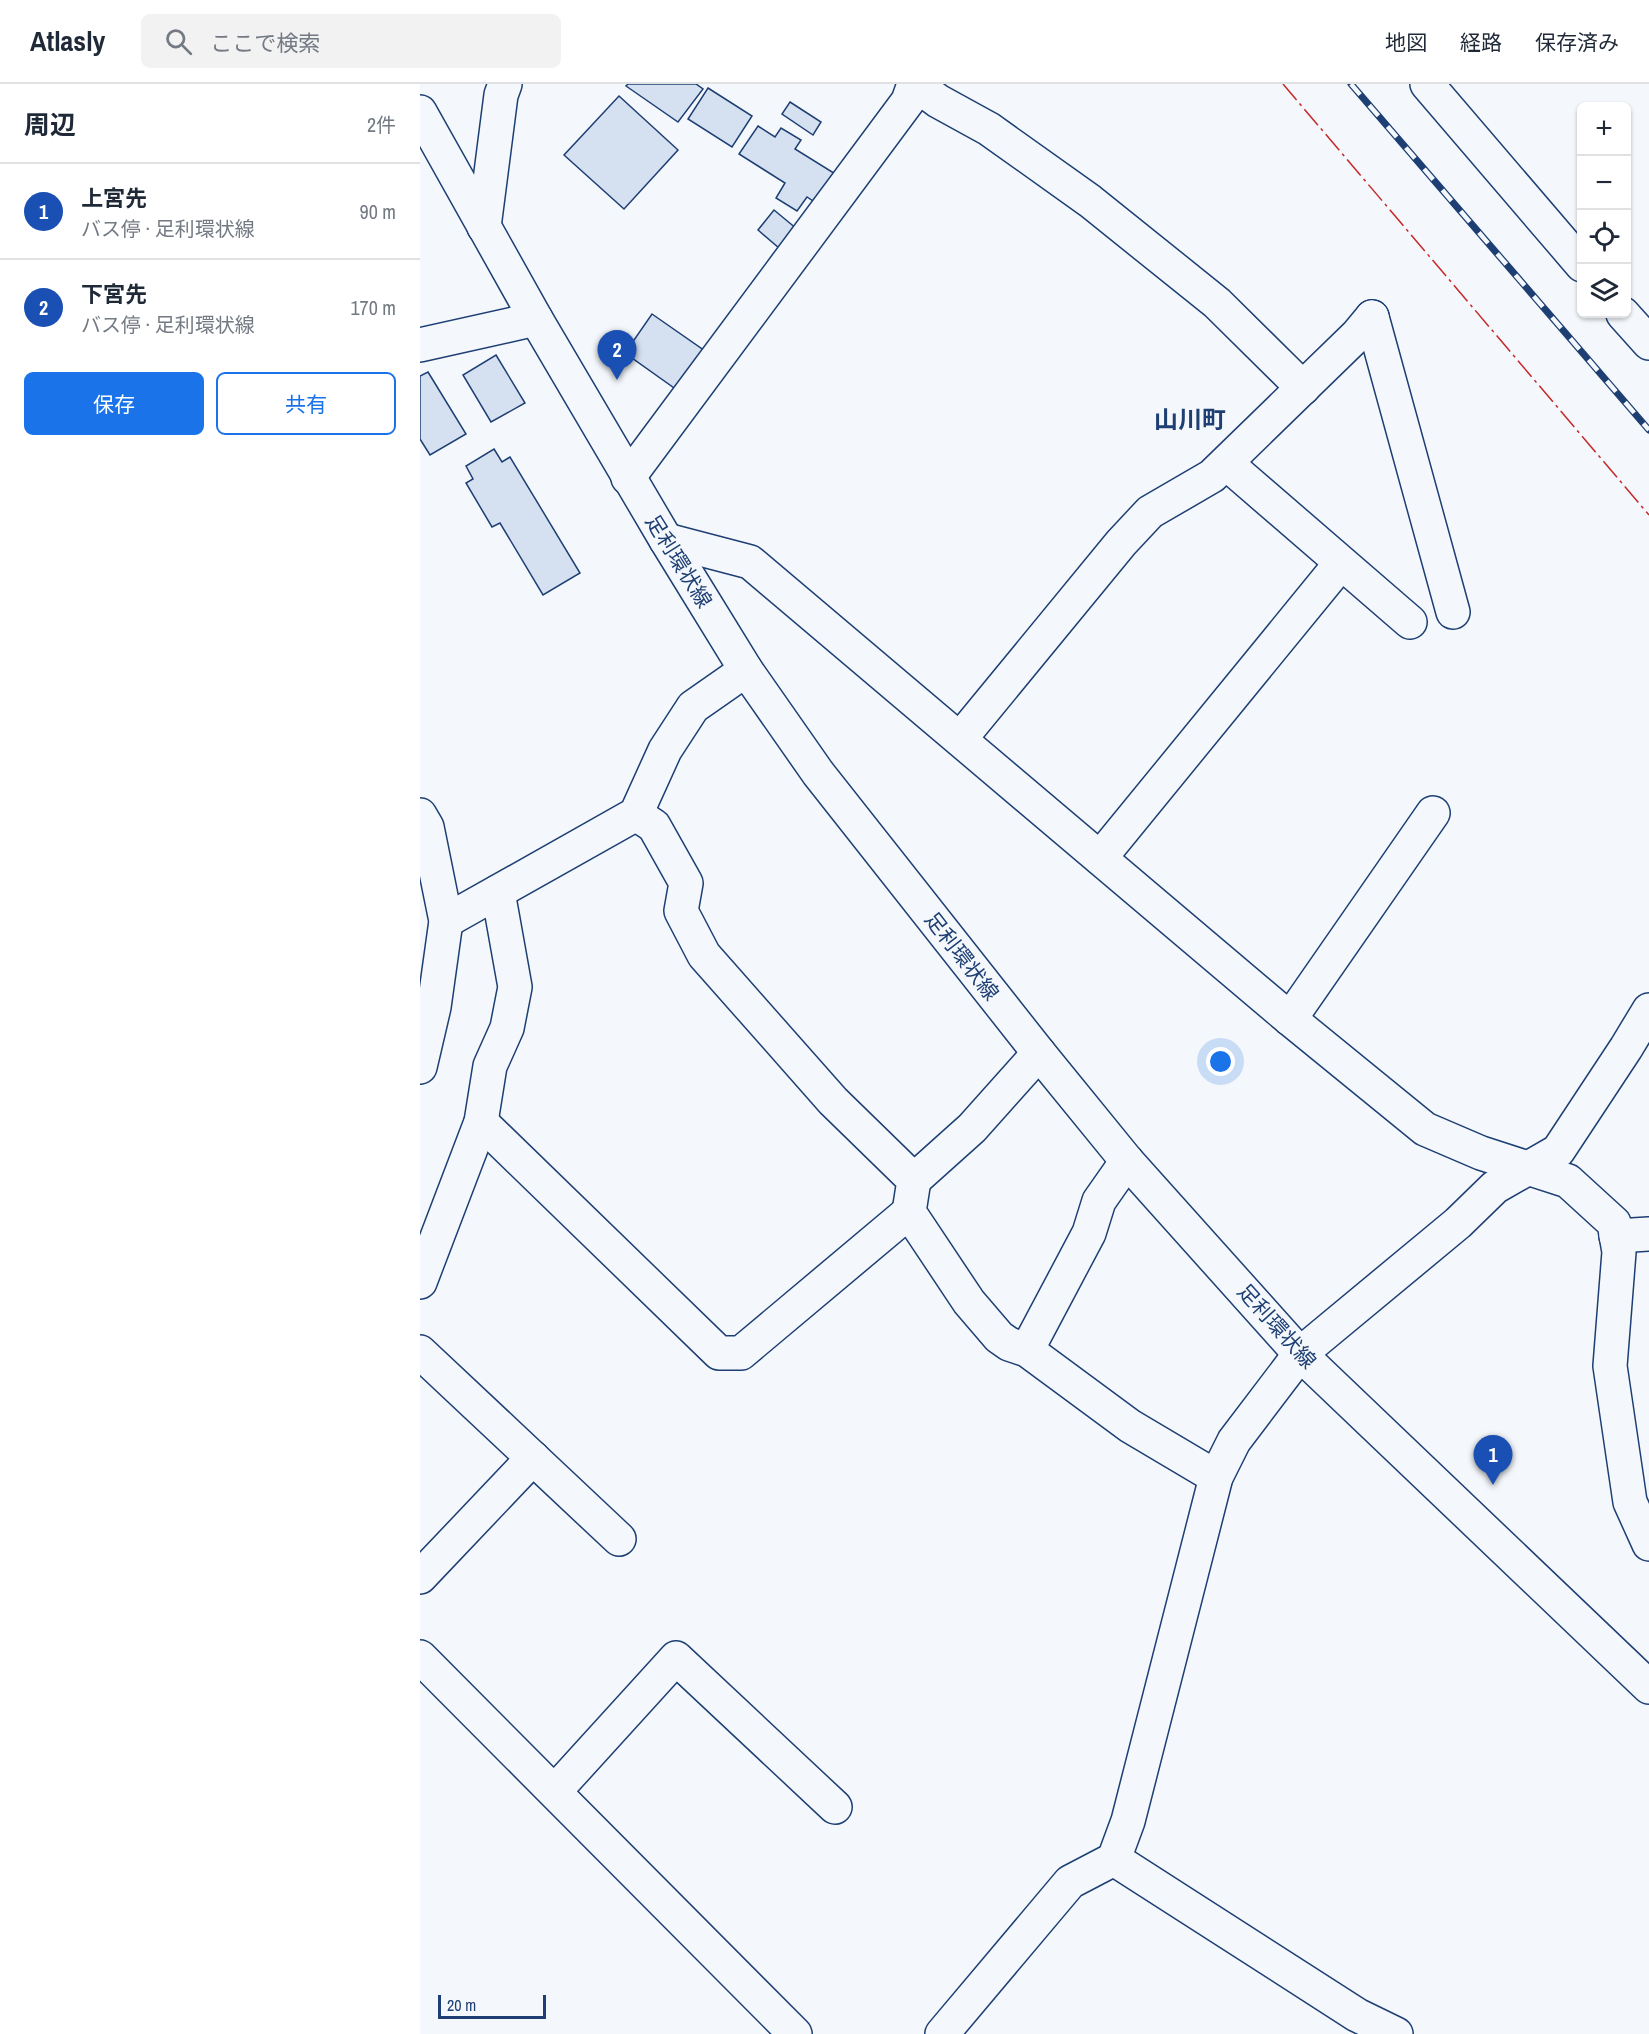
<!DOCTYPE html>
<html lang="ja">
<meta charset="utf-8">
<style>
body{margin:0;font-family:"Archivo Narrow","Noto Sans JP",sans-serif;background:#f2f2f3;color:#1f2937}
.controls{position:absolute;right:18px;top:18px;display:grid;overflow:hidden;border-radius:9px;box-shadow:0 2px 4px #0004}
.controls button{width:54px;height:54px;display:grid;place-items:center;padding:0;border:0;border-bottom:2px solid #e0e1e3;background:#fff;color:#1f2937;font:30px sans-serif}
.scale{position:absolute;left:18px;bottom:15px;width:108px;box-sizing:border-box;padding-left:6px;border:3px solid #1d3f73;border-top:0;font-size:16px;line-height:21px;white-space:nowrap;color:#1d3f73;-webkit-text-stroke:4px #f4f7fb;paint-order:stroke}
.you{position:absolute;left:801px;top:978px;width:21px;height:21px;margin:-15px;border:4px solid #fff;border-radius:50%;background:#1a73e8;box-shadow:0 0 0 9px #1a73e833}
.badge{display:grid;place-items:center;width:39px;height:39px;border-radius:50%;background:#1a73e8;color:#fff;font-size:20px;font-weight:700}
.pin{position:absolute;translate:-50% -50px;filter:drop-shadow(0 2px 3px #0008)}
.pin::after{content:'';position:absolute;top:32px;width:21px;height:18px;background:inherit;clip-path:polygon(0 0,100% 0,50% 100%)}
.list{margin:0;padding:0;list-style:none}
h2{display:flex;justify-content:space-between;align-items:center;height:78px;margin:0;padding:0 24px;font-size:26px}
h2 small{font-size:20px;font-weight:400;color:#747a83}
.list li{display:grid;grid-template-columns:39px 1fr auto;gap:18px;align-items:center;box-sizing:border-box;height:96px;padding:0 24px;border-top:2px solid #e0e1e3}
.list b{display:block;font-size:22px;white-space:nowrap}
.list p{margin:0;font-size:20px;white-space:nowrap;color:#747a83}
.list em{font-size:20px;font-style:normal;color:#747a83}
.actions{display:flex;gap:12px;padding:18px 24px}
.actions a{flex:1;padding:14px 0;border:2px solid #1a73e8;border-radius:9px;text-align:center;font-size:21px;color:#1a73e8}
.actions .main{background:#1a73e8;color:#fff}
.icon{flex:none;width:33px;height:33px;fill:none;stroke:currentColor;stroke-width:2;stroke-linecap:round;stroke-linejoin:round}
.map{position:relative;flex:none;width:1229px;height:1950px;overflow:hidden}
header{display:flex;align-items:center;gap:36px;box-sizing:border-box;height:84px;padding:0 30px;background:#fff;border-bottom:2px solid #e0e1e3}
header strong{font-size:28px}
nav{display:flex;gap:33px;margin-inline-start:auto;font-size:21px}
.search{width:420px;height:54px;background:#f2f2f3;display:flex;align-items:center;gap:15px;box-sizing:border-box;padding:0 21px;border-radius:9px;color:#747a83;font-size:22px}
main{display:flex}
aside{flex:1;background:#fff}
.map>svg:first-child{display:block}
</style>
<header>
<strong>Atlasly</strong>
<div class="search"><svg class="icon" aria-label="search" viewBox="0 0 24 24"><circle cx="10" cy="10" r="6"/><path d="M15 15l6 6"/></svg>ここで検索</div>
<nav><a>地図</a><a>経路</a><a>保存済み</a></nav>
</header>
<main>
<aside>
<h2>周辺<small>2件</small></h2>
<ul class="list">
<li><span class="badge" style="background:#1a4fb4">1</span><div><b>上宮先</b><p>バス停 · 足利環状線</p></div><em>90 m</em></li>
<li><span class="badge" style="background:#1a4fb4">2</span><div><b>下宮先</b><p>バス停 · 足利環状線</p></div><em>170 m</em></li>
</ul>
<div class="actions"><a class="main">保存</a><a>共有</a></div>
</aside>
<div class="map">
<svg width="1229" height="1950" viewBox="0 0 1229 1950">
<rect width="100%" height="100%" fill="#f4f7fb"/>
<!-- building -->
<g fill="#d5e0f0" stroke="#1d3f73" stroke-width="1.5">
<path d="M208 0H276L283 5 258 38 206 2Z"/>
<path d="M288 4 332 32 312 63 268 35Z"/>
<path d="M199 12 258 66 204 125 144 71Z"/>
<path d="M370 18 401 38 393 51 362 30Z"/>
<path d="M338 42 355 53 361 44 381 56 375 65 417 91 399 121 387 113 377 127 356 114 365 99 319 70Z"/>
<path d="M354 126 383 150 366 170 338 146Z"/>
<path d="M232 230 285 267 257 306 205 269Z"/>
<path d="M76 271 105 319 71 338 43 291Z"/>
<path d="M8 288 46 350 10 371 0 355V292Z"/>
<path d="M74 365 82 378 90 373 160 489 123 511 80 439 72 443 46 399 53 395 46 382Z"/>
</g>
<g fill="none" stroke-linecap="round" stroke-linejoin="round">
<defs>
<g id="minor">
<path d="M495 0 518 17 569 45 670 117 797 219 883 304"/>
<path d="M1007 0 1162 181"/>
<path d="M64 143 81 11 85 0"/>
<path d="M1203 230 1229 259"/>
<path d="M952 233 1033 528"/>
<path d="M0 261 116 235"/>
<path d="M806 379 990 538"/>
<path d="M208 394 488 17 494 0"/>
<path d="M246 456 330 478 870 935 1005 1045 1061 1069 1148 1097 1194 1139 1199 1168 1190 1282 1210 1418 1229 1460"/>
<path d="M540 655 701 459 730 428 792 392 937 251 952 233"/>
<path d="M216 730 234 742 266 799 261 827 284 871 413 1017 494 1096 489 1128 549 1218 579 1253 589 1260 607 1266 710 1342 796 1393"/>
<path d="M0 731 7 743 26 837 14 923 0 983"/>
<path d="M680 774 921 479"/>
<path d="M26 837 216 730 245 666 273 623 326 586"/>
<path d="M870 935 1013 729"/>
<path d="M61 1038 299 1269H321L489 1128"/>
<path d="M494 1096 552 1044 619 969"/>
<path d="M1196 1152 1229 1150"/>
<path d="M0 1198 61 1038 70 982 87 944 95 903 78 808"/>
<path d="M607 1266 669 1149 679 1117 707 1077"/>
<path d="M0 1268 199 1455"/>
<path d="M0 1493 113 1374"/>
<path d="M0 1573 375 1950"/>
<path d="M135 1707 256 1574 415 1723"/>
<path d="M694 1775 937 1931 976 1950"/>
<path d="M522 1950 650 1798 694 1775 708 1737 796 1393 814 1357 880 1270 1038 1139 1075 1103 1138 1067 1206 964 1229 926"/>
</g>
<path id="major" d="M0 28 116 235 246 456 326 586 398 689 619 969 707 1077 880 1270 1229 1603"/>
</defs>
<!-- minor casing -->
<use href="#minor" stroke="#1d3f73" stroke-width="36"/>
<!-- major casing -->
<use href="#major" stroke="#1d3f73" stroke-width="36"/>
<!-- minor -->
<use href="#minor" stroke="#f4f7fb" stroke-width="33"/>
<!-- major -->
<use href="#major" stroke="#f4f7fb" stroke-width="33"/>
<defs>
<path id="rail" d="M931 0 1229 346"/>
</defs>
<!-- rail casing -->
<use href="#rail" stroke="#1d3f73" stroke-width="7"/>
<!-- rail -->
<use href="#rail" stroke="#f4f7fb" stroke-width="4.5" stroke-dasharray="14" stroke-linecap="butt"/>
<!-- power -->
<path stroke="#c62828" stroke-width="1.5" stroke-dasharray="21 4.5 3 4.5" stroke-linecap="butt" d="M863 0 1229 431"/>
</g>
<g text-anchor="middle" dominant-baseline="central" stroke-width="4.5" stroke-linejoin="round" paint-order="stroke">
<!-- street labels -->
<g font-size="21" fill="#1d3f73" stroke="#f4f7fb">
<text transform="translate(259 477) rotate(58)">足利環状線</text>
<text transform="translate(542 872) rotate(52)">足利環状線</text>
<text transform="translate(857 1242) rotate(48)">足利環状線</text>
</g>
<!-- quarter labels -->
<g font-size="24" font-weight="bold" fill="#1d3f73" stroke="#f4f7fb">
<text x="770" y="335">山川町</text>
</g>
</g>
</svg>
<div class="controls">
<button>+</button>
<button>−</button>
<button><svg class="icon" aria-label="locate" viewBox="0 0 24 24"><circle cx="12" cy="12" r="6"/><path d="M12 2v4M12 18v4M2 12h4M18 12h4"/></svg></button>
<button><svg class="icon" aria-label="layers" viewBox="0 0 24 24"><path d="M12 4l9 5-9 5-9-5zM3 14l9 5 9-5"/></svg></button>
</div>
<div class="scale">20 m</div>
<div class="you"></div>
<div class="pin badge" style="left:1073px;top:1401px;background:#1a4fb4">1</div>
<div class="pin badge" style="left:197px;top:296px;background:#1a4fb4">2</div>
</div>
</main>
